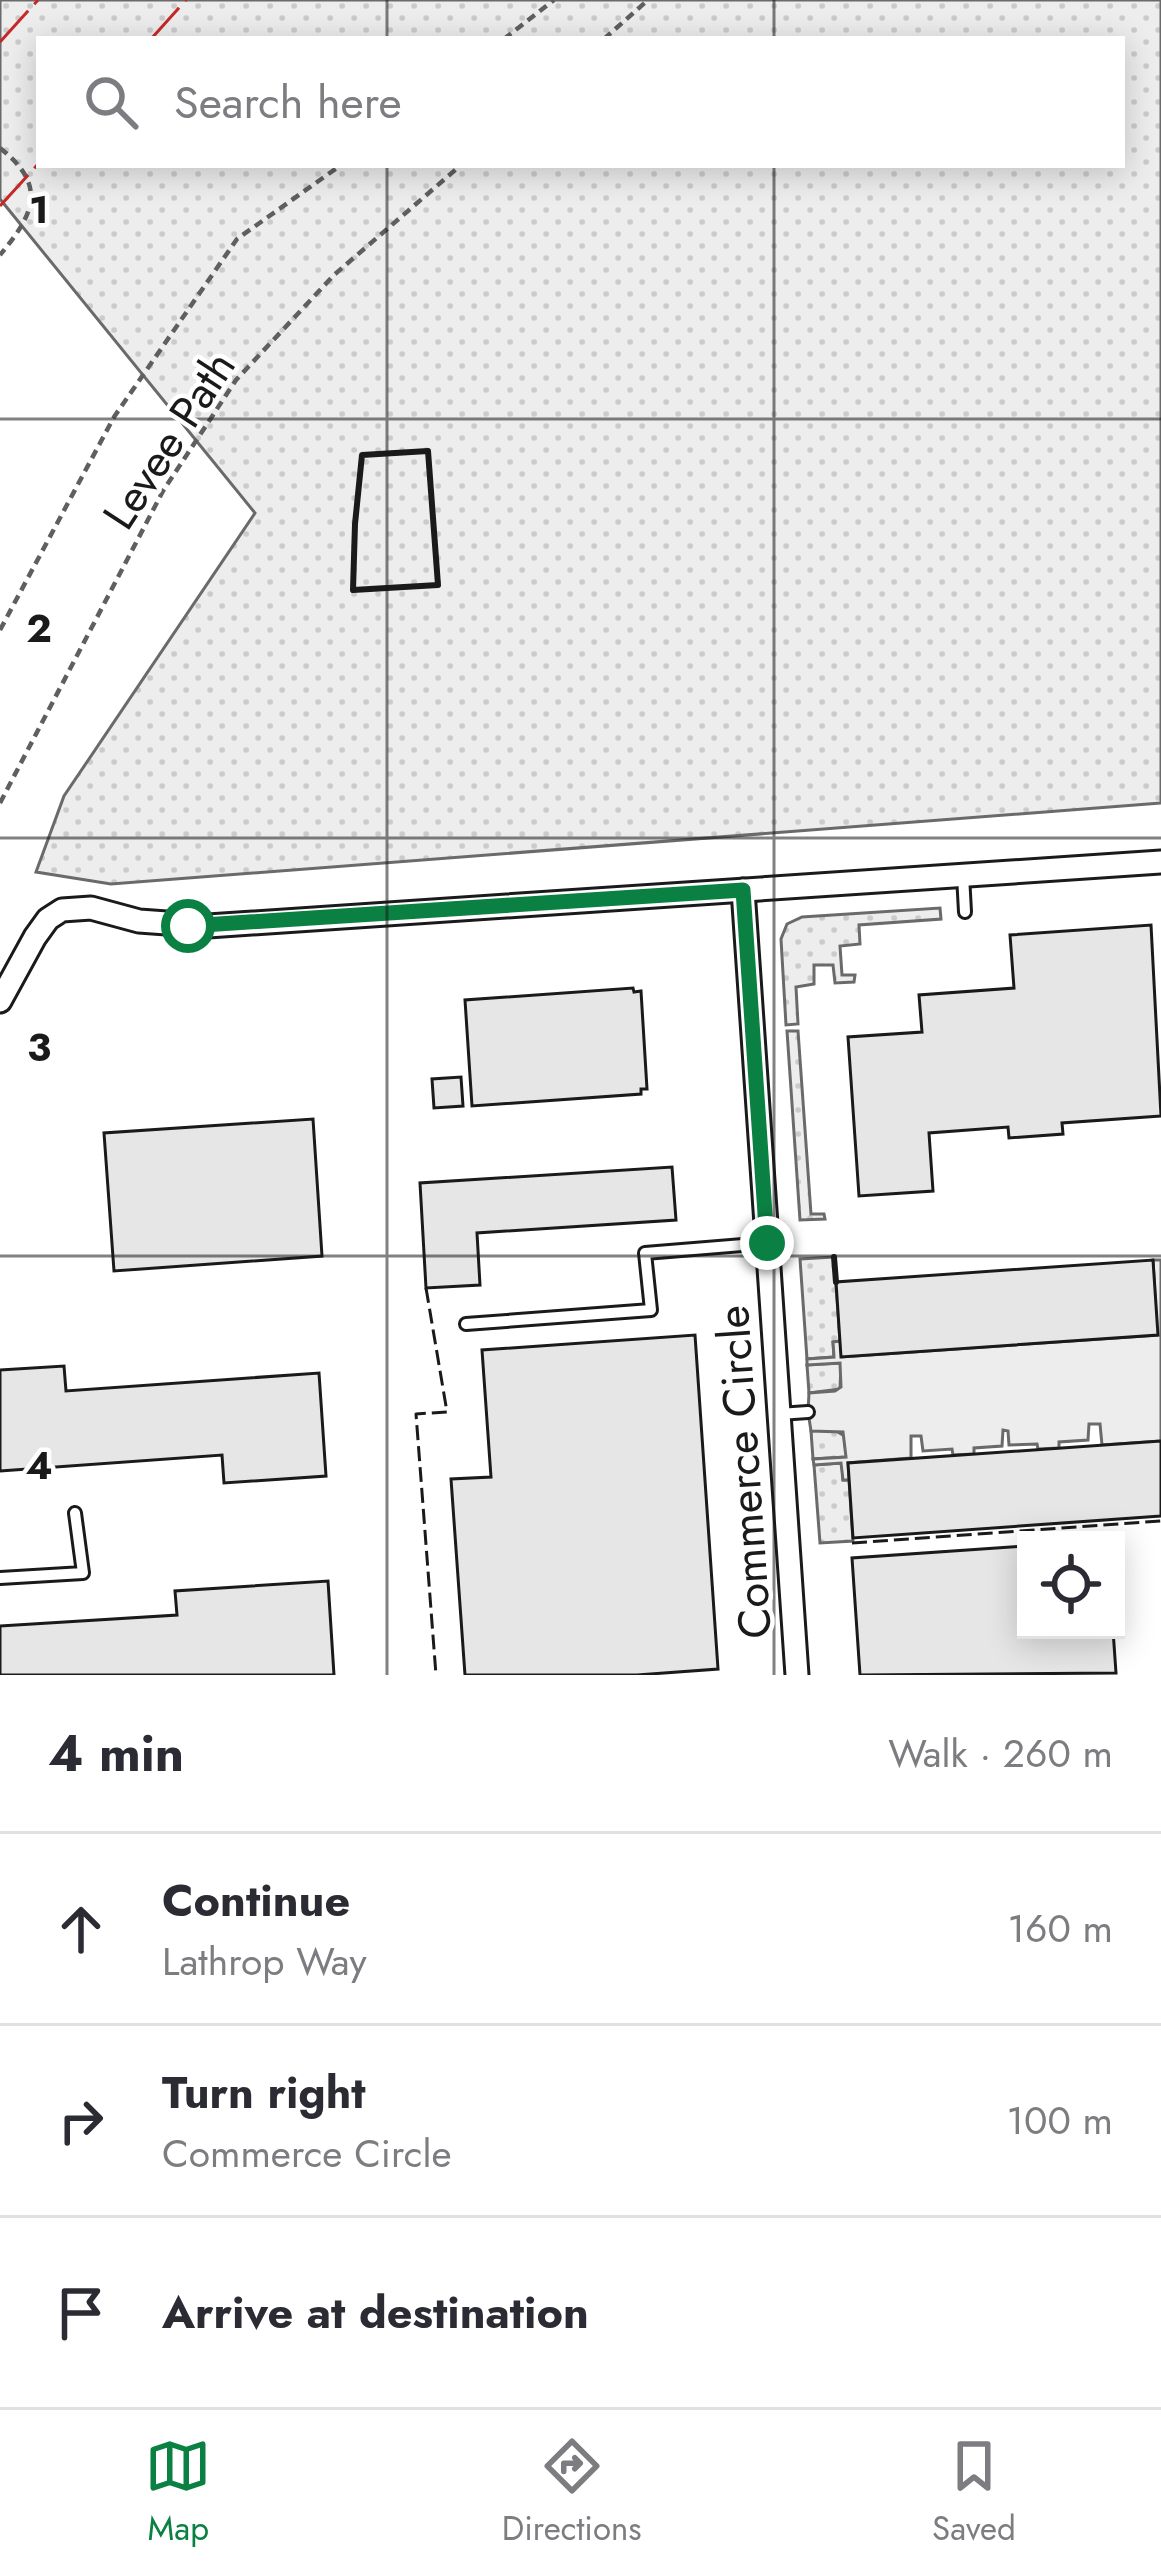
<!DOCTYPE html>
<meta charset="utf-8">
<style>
body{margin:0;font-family:Jost,sans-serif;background:#f2f2f3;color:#2b2b33}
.controls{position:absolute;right:36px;bottom:36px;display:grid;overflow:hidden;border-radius:0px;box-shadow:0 6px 30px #0003}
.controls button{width:108px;height:108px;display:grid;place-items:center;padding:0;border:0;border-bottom:3px solid #e1e1e2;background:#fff;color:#2b2b33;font:60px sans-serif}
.stop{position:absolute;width:36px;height:36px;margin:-27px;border:9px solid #0b8043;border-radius:50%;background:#fff}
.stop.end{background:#0b8043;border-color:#fff;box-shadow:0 3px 12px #0008}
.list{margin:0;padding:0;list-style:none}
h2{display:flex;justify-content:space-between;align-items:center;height:156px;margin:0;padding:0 48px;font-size:51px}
h2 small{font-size:39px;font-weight:400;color:#7c7c81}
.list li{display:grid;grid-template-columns:78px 1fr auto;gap:36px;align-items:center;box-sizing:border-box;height:192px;padding:0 48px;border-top:3px solid #e1e1e2}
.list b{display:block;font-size:45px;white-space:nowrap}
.list p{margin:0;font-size:39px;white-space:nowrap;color:#7c7c81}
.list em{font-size:39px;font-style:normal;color:#7c7c81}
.icon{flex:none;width:66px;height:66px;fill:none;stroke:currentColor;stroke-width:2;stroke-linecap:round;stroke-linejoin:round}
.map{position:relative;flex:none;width:1161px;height:1675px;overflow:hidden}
.search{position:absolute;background:#fff;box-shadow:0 6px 30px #0003;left:36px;right:36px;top:36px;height:132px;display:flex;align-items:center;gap:30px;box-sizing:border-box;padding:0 42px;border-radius:0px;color:#7c7c81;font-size:45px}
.sheet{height:732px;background:#fff}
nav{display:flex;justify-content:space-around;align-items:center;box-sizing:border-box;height:168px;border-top:3px solid #e1e1e2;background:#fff;font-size:33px;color:#7c7c81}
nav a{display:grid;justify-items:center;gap:6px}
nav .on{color:#0b8043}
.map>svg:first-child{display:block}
</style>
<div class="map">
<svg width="1161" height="1675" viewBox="0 0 1161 1675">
<defs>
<pattern id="grass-dots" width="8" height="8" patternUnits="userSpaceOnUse" patternTransform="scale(3)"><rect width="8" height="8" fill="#ededed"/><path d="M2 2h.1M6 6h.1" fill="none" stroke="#cbcbcb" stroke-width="1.8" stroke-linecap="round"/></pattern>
</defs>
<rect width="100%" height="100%" fill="#fff"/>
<!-- grass -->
<g fill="url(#grass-dots)" stroke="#6a6a6a" stroke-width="3" fill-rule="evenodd">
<path d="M0 0H1161V803L111 884 36 872 64 796 255 513 0 199ZM1122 39V165H39V39Z"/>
<path d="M940 908 941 919 859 925 860 944 840 946 842 975H855L854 982 835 983 833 965H814V984L796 987 798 1024 786 1025 781 939 787 924 802 917Z"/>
<path d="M787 1031H798L811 1214H824L825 1219 800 1220Z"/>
<path d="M834 1257 840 1341 833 1342 834 1357 807 1359 800 1259Z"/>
<path d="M841 1363 840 1389 809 1393 807 1365Z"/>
<path d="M833 1429 846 1437 847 1457 813 1459 811 1431Z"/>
<path d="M842 1463 843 1480H849L853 1541 820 1543 814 1465Z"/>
</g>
<!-- built -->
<path fill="#ededed" stroke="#6a6a6a" stroke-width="3" d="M1153 1260H1161V1441L1102 1445 1100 1424H1089L1088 1440 1059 1442V1448L1038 1449 1037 1444 1009 1445 1008 1431 1003 1430 1002 1446 974 1448V1454L953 1455 952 1449 923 1451 921 1436H911V1458L848 1463 849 1480H843L841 1463 814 1465 813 1459 846 1457 843 1432 811 1431 808 1412 809 1393 835 1391 841 1387 840 1363 807 1365V1359L834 1357 833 1342 840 1341 842 1357 1157 1335Z"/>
<!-- building -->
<g fill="#e6e6e6" stroke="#1a1a1a" stroke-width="3">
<path d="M1151 925 1161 1116 1062 1123 1063 1134 1009 1138 1008 1127 929 1133 933 1191 859 1196 848 1037 922 1032 919 995 1014 988 1010 935Z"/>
<path d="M633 988 634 992 641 991 647 1089H641V1094L472 1106 465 1000Z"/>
<path d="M461 1077 463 1106 434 1108 432 1079Z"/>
<path d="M313 1119 322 1256 114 1271 104 1133Z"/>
<path d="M672 1167 676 1220 477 1233 480 1285 426 1288 420 1183Z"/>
<path d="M1153 1260 1158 1335 841 1357 836 1282Z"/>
<path d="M695 1335 718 1669 637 1675H465L451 1479 491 1477 482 1350Z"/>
<path d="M64 1366 66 1391 319 1373 326 1476 224 1483 222 1455 0 1471V1370Z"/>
<path d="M1161 1441V1516L853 1538 848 1463Z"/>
<path d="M1026 1546V1630H1113L1116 1673 860 1675 852 1558Z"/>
<path d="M328 1581 334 1675H0V1626L177 1615 175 1591Z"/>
</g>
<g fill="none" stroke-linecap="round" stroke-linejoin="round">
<defs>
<g id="lane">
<path d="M963 875 965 912"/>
<path d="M466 1324 651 1310 645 1253 767 1243"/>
<path d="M779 1414 808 1412"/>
<path d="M0 1578 83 1573 75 1513"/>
</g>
<g id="street">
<path d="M743 890 797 1675"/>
<path d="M0 1001 35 937 48 919 62 910 91 908 139 921 208 926 1161 862"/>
</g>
</defs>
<!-- lane casing -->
<use href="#lane" stroke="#1a1a1a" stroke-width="16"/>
<!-- street casing -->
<use href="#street" stroke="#1a1a1a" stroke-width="27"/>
<!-- path -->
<g stroke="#5f5f5f" stroke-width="4.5" stroke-dasharray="9 6" stroke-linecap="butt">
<path d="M504 39 554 0"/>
<path d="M604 39 648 0"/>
<path d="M0 148C48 186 34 214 0 255"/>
<path d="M0 630 114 417 237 239 341 165"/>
<path d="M0 803 163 491 236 380 334 275 461 165"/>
</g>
<!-- lane -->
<use href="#lane" stroke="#fff" stroke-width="10"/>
<!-- street -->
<use href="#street" stroke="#fff" stroke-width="21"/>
<!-- fence -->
<g stroke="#1a1a1a" stroke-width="3" stroke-dasharray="15 6" stroke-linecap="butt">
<path d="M426 1288 447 1412 416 1414 436 1675"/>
<path d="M852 1543 1161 1521"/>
</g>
<!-- wall -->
<g stroke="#1a1a1a" stroke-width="6">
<path d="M428 451 438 585 353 590 355 524 362 455Z"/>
<path d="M834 1257 836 1282"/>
</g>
<!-- power -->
<g stroke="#c62828" stroke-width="3" stroke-dasharray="42 9 6 9" stroke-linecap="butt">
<path d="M151 39 186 0"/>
<path d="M0 42 38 0"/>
<path d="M0 206 39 163"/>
</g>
</g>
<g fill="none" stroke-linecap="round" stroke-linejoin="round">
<!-- route -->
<path stroke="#0b8043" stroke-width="15" d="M188 926 743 890 767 1243"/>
</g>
<!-- grid -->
<path fill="none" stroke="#1a1a1a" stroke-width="3" stroke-opacity="0.55" d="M387 0V39M774 0V39M387 165V1675M774 165V1675M0 419H1161M0 838H1161M0 1256H1161"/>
<g text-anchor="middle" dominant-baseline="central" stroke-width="9" stroke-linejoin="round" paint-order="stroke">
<!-- street labels -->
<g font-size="45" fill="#1a1a1a" stroke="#fff">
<text transform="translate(169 440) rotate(-57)">Levee Path</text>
<text transform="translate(744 1472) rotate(-94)">Commerce Circle</text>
</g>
</g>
<g font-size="39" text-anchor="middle" font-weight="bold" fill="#1a1a1a" stroke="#fff" stroke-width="9" stroke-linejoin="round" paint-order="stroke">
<text x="39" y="223">1</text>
<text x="39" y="642">2</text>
<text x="39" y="1061">3</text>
<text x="39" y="1479">4</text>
</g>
</svg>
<div class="controls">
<button><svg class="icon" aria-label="locate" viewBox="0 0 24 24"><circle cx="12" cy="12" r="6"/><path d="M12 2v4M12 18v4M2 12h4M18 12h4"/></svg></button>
</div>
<div class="stop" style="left:188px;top:926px"></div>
<div class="stop end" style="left:767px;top:1243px"></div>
<div class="search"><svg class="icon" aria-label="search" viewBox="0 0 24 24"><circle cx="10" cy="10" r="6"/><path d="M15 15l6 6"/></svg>Search here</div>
</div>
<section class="sheet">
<h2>4 min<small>Walk · 260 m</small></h2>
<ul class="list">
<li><svg class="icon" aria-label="ahead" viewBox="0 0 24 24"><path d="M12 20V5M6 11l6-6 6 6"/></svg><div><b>Continue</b><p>Lathrop Way</p></div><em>160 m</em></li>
<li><svg class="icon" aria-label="right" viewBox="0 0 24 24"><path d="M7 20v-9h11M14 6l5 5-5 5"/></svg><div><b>Turn right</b><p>Commerce Circle</p></div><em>100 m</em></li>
<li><svg class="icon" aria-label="arrive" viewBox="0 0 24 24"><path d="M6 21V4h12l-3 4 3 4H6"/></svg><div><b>Arrive at destination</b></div></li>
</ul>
</section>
<nav>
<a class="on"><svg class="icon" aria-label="map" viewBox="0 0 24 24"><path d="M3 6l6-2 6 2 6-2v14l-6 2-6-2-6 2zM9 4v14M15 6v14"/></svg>Map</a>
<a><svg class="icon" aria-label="directions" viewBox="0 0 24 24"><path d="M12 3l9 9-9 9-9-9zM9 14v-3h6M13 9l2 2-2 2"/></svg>Directions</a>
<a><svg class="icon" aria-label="saved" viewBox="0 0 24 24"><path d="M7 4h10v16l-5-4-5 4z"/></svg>Saved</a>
</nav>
